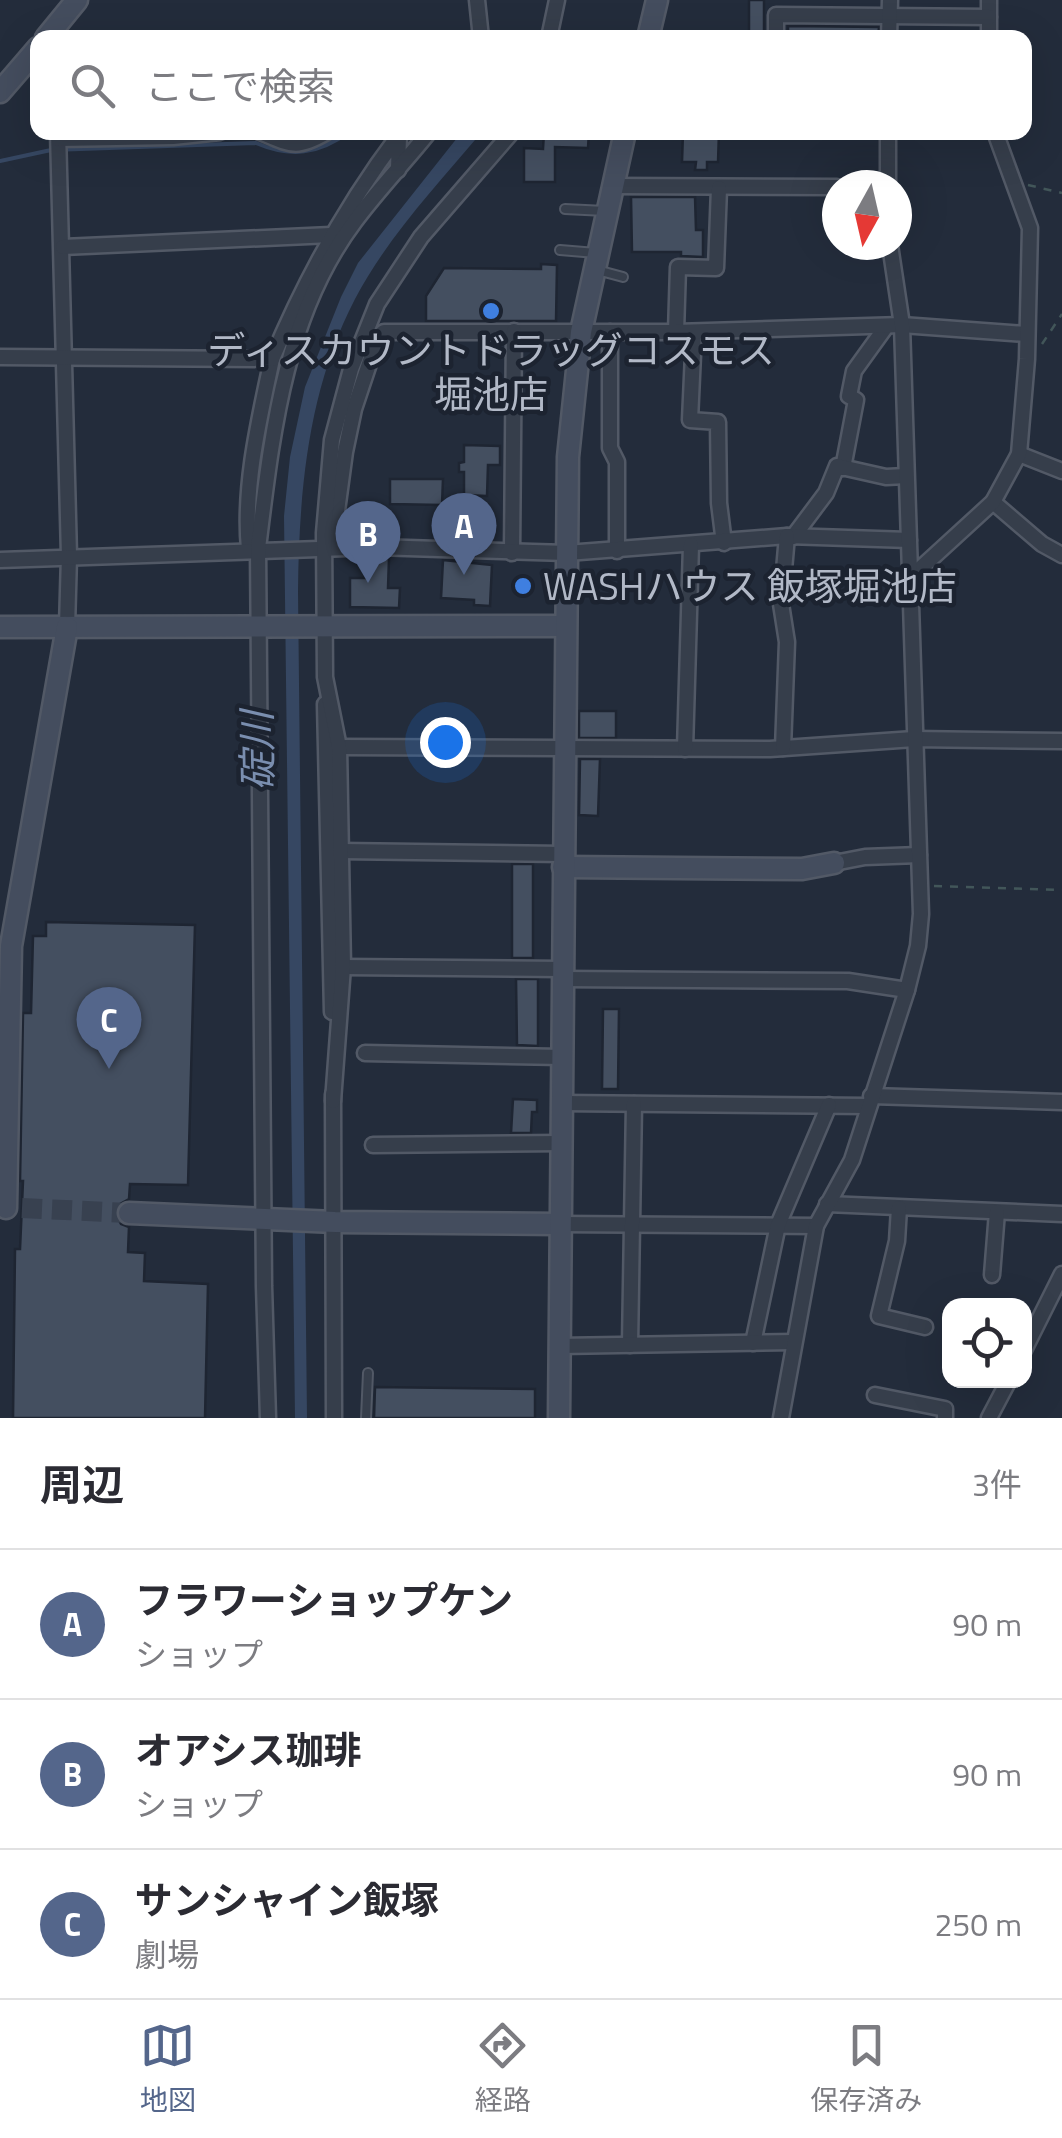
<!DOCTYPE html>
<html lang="ja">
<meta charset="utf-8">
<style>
body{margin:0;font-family:"Titillium Web","Noto Sans JP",sans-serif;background:#f7f7f7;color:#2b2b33}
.controls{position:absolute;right:30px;bottom:30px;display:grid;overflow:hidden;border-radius:20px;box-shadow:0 10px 40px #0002}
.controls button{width:90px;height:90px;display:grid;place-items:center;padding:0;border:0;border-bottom:2px solid #e1e1e2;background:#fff;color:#2b2b33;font:50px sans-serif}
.compass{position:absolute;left:822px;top:170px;width:90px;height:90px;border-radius:50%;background:#fff;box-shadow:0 10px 40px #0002;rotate:188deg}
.you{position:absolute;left:445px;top:742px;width:35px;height:35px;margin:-25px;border:8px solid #fff;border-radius:50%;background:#1a73e8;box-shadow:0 0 0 15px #1a73e833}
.badge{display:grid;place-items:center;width:65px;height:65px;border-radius:50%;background:#54668b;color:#fff;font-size:32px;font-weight:700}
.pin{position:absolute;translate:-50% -82px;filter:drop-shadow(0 2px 5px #0008)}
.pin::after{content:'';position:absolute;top:52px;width:35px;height:30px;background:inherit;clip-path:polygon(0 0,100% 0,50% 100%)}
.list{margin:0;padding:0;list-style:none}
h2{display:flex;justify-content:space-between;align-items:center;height:130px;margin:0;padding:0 40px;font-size:42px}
h2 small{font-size:32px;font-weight:400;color:#7c7c81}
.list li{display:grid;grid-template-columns:65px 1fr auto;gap:30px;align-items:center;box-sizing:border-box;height:150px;padding:0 40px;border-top:2px solid #e1e1e2}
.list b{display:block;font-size:38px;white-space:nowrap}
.list p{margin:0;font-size:32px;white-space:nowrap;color:#7c7c81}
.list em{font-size:32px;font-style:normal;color:#7c7c81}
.icon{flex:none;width:55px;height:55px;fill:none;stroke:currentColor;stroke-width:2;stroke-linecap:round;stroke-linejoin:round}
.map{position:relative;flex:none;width:1062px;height:1418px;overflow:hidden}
.search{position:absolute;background:#fff;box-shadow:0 10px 40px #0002;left:30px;right:30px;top:30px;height:110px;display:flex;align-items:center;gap:25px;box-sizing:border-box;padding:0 35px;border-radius:20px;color:#7c7c81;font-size:38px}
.sheet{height:580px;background:#fff}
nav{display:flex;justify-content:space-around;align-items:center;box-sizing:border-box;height:140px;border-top:2px solid #e1e1e2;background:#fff;font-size:28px;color:#7c7c81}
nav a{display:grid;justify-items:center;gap:5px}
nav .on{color:#54668b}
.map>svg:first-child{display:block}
</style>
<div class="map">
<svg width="1062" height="1418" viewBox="0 0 1062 1418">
<rect width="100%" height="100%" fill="#232c3b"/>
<!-- water -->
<path fill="#364762" d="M461 133H481C437 185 387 238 355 299 308 389 299 492 298 591L307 1418H295L284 516 290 457 305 387 341 297 358 263Z"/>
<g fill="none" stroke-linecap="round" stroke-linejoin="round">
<!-- stream -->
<path stroke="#364762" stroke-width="4" d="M0 161 51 150 256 143C291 158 318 154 349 132"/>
</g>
<!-- building -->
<g fill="#444f60" stroke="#1e2532" stroke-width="2.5">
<rect x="749" y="0" width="15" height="38"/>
<path d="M788 26 879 27 878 38H788Z"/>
<path d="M544 132H589L588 148 555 147V182H524V148L543 149Z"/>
<path d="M683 132H719L718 162H707V170H695L696 162H682Z"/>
<path d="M631 197H695L696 230H703V257L681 256V252H632Z"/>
<path d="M541 264 557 265 556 321H426V296L444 268 541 269Z"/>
<path d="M464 445 500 446V465H488L487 496 464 495V472H459V463L464 462Z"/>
<path d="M390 479H443L442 505 390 504Z"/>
<path d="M365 558H389L388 588H400L399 608 350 607V578H365Z"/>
<path d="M443 560 492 565 490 606 474 605V600L441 598Z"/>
<rect x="579" y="711" width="37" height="27"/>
<path d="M580 759H600L598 816 579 815Z"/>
<rect x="512" y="864" width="21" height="94"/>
<path d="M46 922 195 925 188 1185 130 1184 129 1199 118 1205 115 1213 121 1224 129 1227 128 1252 145 1253 144 1281 208 1284 205 1418H13L15 1249H20L23 1181H20L23 1013H31L33 936H46Z"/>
<path d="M516 979H538V1046L517 1045Z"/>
<path d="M603 1009H619L618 1089H602Z"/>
<path d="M513 1099 537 1100V1112H532L531 1133H511Z"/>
<path d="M375 1387 535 1389V1418H374Z"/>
</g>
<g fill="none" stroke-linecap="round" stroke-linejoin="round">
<!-- secondary-tunnel -->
<path stroke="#384150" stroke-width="20" stroke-dasharray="20 10" stroke-linecap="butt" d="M22 1208 129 1213"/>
<defs>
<g id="lane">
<path d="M565 209 605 211"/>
<path d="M560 250 596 253"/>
<path d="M597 270 623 277"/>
<path d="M366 1418 368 1373"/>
</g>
<g id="street">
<path d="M477 0 481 38"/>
<path d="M989 0V38"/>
<path d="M549 38 557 0"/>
<path d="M776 38V15L989 17"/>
<path d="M889 38 890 0"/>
<path d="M58 132 69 556 67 627"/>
<path d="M260 132C291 145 296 150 327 132"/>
<path d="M59 139 173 137 220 132"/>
<path d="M888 185V132"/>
<path d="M612 186 837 187"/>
<path d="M63 247 331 235"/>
<path d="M610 332V448L617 462V551"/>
<path d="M676 332 678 267 716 268 719 188"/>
<path d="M694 332 690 420 718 422 719 503 724 543"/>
<path d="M0 357 272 359C259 420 243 487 249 549"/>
<path d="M272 359C306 278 346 205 399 135L398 170"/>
<path d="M1019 454 1062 471"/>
<path d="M843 468 856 400 849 396 854 371 885 328"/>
<path d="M993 502 1042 544 1062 555"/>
<path d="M793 537 826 493 837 466 886 477 906 476"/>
<path d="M332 548 345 452 354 409 378 337 384 332H676L902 325 1026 334"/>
<path d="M512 553 514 331"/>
<path d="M0 560 376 547 567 553 787 536 909 540"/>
<path d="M910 578 993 502 1019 454 1027 359 1030 228 995 132"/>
<path d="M325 704 332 1012"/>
<path d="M339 747 770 749 914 739 1062 741"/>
<path d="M783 748 787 642 781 604 787 536"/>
<path d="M685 749 691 545"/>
<path d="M341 851 563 854"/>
<path d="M834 863 865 857 919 855"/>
<path d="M343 967 563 969"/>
<path d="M562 979 848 981 907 990"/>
<path d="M365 1053 562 1057"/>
<path d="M333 1094 334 1418"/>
<path d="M871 1096 1062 1102"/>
<path d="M333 1101 343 967 339 747 325 677 324 533 332 440 351 369 377 304 421 237 512 132"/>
<path d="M561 1103 868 1106"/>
<path d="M373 1145 561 1143"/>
<path d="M827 1204 1062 1214"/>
<path d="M899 1208 897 1241 879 1316 925 1327"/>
<path d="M559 1224 816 1226"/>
<path d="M992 1275 997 1212"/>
<path d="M753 1343 778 1225 829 1105"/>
<path d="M630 1345 634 1104"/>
<path d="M560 1346 794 1342"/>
<path d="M1024 1350 1062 1274"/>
<path d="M875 1395 945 1409V1418"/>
<path d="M268 1418 264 1286 258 548C272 435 284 315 355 221 378 190 405 162 429 132"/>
<path d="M781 1418 816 1226 852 1160 907 990 918 946 921 914 902 325 890 245"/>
<path d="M989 1418 1009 1380"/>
</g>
<g id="secondary">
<path d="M46 38 77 0"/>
<path d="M648 38 657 0"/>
<path d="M0 92 38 48"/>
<path d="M0 627 565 626"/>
<path d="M563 867 802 869 834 863"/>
<path d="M6 1208 11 946 67 627"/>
<path d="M129 1213 335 1222 559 1224"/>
<path d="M559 1418 568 457 581 332 625 132"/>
</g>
</defs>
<!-- lane casing -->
<use href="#lane" stroke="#525966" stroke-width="12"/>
<!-- street casing -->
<use href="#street" stroke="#525966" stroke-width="19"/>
<!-- secondary casing -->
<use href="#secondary" stroke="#525966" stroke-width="25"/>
<!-- path -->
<g stroke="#425659" stroke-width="2.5" stroke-dasharray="8 8" stroke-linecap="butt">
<path d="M1028 185 1062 193"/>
<path d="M1042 344 1062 314"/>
<path d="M934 886 1062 890"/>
</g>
<!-- lane -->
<use href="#lane" stroke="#363e4b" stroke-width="8"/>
<!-- street -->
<use href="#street" stroke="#363e4b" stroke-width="14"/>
<!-- secondary -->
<use href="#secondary" stroke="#444d5e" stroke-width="20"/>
</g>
<!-- markers -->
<g fill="#3f7fe0" stroke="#1c2330" stroke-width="4">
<circle cx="491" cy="311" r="10"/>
<circle cx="523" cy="586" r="10"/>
</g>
<g text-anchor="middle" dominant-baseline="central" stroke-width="9" stroke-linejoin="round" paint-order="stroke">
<!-- poi labels -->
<g font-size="38" fill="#b2b9c7" stroke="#1c2330">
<text x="491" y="350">ディスカウントドラッグコスモス<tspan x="491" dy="44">堀池店</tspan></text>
<text x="543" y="586" text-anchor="start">WASHハウス 飯塚堀池店</text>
</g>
<!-- water labels -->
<g font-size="40" font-style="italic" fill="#7a8eaf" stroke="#1c2330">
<text transform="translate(257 751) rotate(-91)">碇川</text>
</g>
</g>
</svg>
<div class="controls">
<button><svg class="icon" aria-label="locate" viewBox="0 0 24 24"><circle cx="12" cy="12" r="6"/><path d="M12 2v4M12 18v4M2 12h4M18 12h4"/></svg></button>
</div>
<svg class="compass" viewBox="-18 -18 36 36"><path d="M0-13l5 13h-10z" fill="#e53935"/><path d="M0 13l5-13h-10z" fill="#7c7c81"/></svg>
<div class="you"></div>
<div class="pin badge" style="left:464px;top:575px">A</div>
<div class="pin badge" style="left:368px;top:583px">B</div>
<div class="pin badge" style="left:109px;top:1069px">C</div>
<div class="search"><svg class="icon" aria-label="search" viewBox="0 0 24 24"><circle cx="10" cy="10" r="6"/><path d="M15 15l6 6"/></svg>ここで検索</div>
</div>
<section class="sheet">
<h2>周辺<small>3件</small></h2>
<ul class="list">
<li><span class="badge">A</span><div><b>フラワーショップケン</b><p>ショップ</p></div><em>90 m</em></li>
<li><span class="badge">B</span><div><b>オアシス珈琲</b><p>ショップ</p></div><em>90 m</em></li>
<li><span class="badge">C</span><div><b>サンシャイン飯塚</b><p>劇場</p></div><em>250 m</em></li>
</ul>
</section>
<nav>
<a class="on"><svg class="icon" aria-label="map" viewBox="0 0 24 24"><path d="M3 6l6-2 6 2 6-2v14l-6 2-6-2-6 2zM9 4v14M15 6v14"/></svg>地図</a>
<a><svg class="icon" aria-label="directions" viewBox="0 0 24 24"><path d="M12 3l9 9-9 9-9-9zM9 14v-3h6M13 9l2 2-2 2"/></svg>経路</a>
<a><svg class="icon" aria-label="saved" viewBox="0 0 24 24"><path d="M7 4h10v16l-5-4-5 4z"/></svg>保存済み</a>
</nav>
